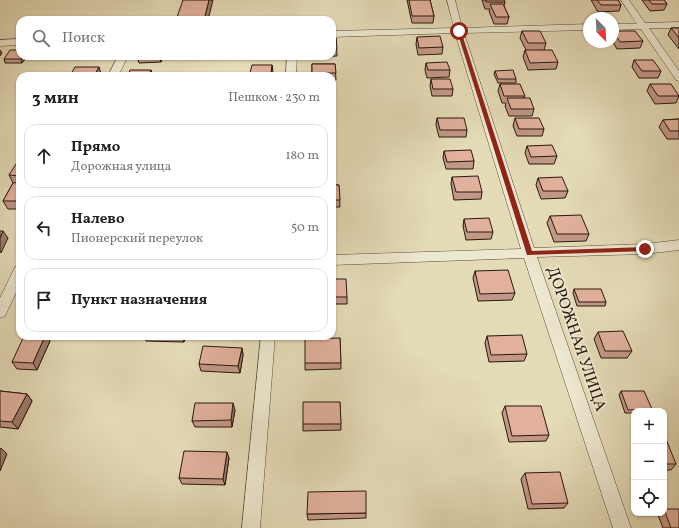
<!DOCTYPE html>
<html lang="ru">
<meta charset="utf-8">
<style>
body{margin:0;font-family:Vollkorn,serif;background:#f2f2f2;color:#222}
.controls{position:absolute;right:12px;bottom:12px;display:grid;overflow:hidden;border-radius:8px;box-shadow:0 1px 3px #0004}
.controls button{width:36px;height:36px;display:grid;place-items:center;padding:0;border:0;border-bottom:1px solid #e0e0e0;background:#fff;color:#222;font:20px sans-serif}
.compass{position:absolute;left:583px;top:12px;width:36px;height:36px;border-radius:50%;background:#fff;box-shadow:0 1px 3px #0004;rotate:156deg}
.stop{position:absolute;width:12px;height:12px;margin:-9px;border:3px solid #8f2418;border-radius:50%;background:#fff}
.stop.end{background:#8f2418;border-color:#fff;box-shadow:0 1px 4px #0008}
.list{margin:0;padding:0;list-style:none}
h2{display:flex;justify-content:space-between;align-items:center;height:52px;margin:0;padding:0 16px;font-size:17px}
h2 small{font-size:13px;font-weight:400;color:#767676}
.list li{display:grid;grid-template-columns:26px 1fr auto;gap:12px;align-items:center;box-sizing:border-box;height:64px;margin:0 8px 8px;padding:0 8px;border:1px solid #e0e0e0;border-radius:12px}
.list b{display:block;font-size:15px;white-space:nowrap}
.list p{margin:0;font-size:13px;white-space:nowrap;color:#767676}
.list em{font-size:13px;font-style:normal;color:#767676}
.icon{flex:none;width:22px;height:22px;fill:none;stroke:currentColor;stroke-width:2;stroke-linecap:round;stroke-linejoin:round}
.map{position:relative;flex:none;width:679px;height:528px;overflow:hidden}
.search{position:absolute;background:#fff;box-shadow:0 1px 3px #0004;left:16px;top:16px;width:320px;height:44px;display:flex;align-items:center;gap:10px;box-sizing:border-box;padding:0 14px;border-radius:12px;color:#767676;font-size:15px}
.panel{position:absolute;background:#fff;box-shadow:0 1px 3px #0004;left:16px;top:72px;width:320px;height:268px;border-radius:12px}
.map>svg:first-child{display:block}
</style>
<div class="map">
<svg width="679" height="528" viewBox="0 0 679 528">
<rect width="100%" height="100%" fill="#e4dbb7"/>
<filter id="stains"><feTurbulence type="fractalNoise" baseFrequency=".005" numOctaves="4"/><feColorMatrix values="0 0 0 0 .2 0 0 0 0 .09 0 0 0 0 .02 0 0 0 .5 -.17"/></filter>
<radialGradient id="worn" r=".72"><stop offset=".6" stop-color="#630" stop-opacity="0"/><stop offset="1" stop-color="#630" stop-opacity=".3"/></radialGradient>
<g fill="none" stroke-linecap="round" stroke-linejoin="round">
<defs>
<g id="street">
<path d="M447 0H455L462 28 589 24V30L464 33 534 248 645 244 679 240V250L645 254 537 257 631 528H613L524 258 332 265V255L521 249 455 33 332 37V31L454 28Z"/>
<path d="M621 0H629L645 23 679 22V28H649L679 71V81L676 80 641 29 613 30V24H637Z"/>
<path d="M20 39V45L0 46V40Z"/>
<path d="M118 56H128L118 76H108Z"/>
<path d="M287 56H297L296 76H286Z"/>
<path d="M20 265V284L5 316 0 318V298L15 267Z"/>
<path d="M261 336H275L260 528H242Z"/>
</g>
</defs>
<!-- street casing -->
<use href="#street" stroke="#584838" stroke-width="1"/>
<!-- street -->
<use href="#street" fill="#ede8d0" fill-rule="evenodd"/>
</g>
<!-- wall -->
<g fill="#c29887" stroke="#2a170d">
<path d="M407 0H430L434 16 433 23H412Z"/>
<path d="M482 0H504L505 2 504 6 509 17 507 24H494L489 11 490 9H485Z"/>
<path d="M591 0H618L621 5 619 11 598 12Z"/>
<path d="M642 0H664L667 4 664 10 650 11Z"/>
<path d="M671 28H679V49L668 35Z"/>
<path d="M522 31 546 43 544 50 558 62 556 69 528 70 523 57 525 50H526L520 38Z"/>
<path d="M613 31 643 41 640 48 617 49 613 42Z"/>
<path d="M417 37 443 47 442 54 418 55 416 44Z"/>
<path d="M332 38H336L337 56 314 57V56H332Z"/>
<path d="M20 56H27L22 63H5L4 59Z"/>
<path d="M89 56H109L107 59H91Z"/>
<path d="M137 56H163L161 62 139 63Z"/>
<rect x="258" y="56" width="20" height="1"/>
<path d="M634 60 661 71 658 78H639L632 67Z"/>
<path d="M426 63 450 70 449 77 427 78 425 70Z"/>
<path d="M312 64H335L336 80H332V76H312Z"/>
<path d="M272 65V76H251L250 73Z"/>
<path d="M495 71 516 79V83H498L494 74Z"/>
<path d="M431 79 453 89 452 96H432L430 86Z"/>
<path d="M500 84 525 96 524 98 534 109 532 116H509L505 106 506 103H502L498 91Z"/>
<path d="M650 84 679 96 676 103 655 104 647 91Z"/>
<path d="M332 88H333L334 105H332Z"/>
<path d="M332 115H334V135L332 136Z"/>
<path d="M437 118 467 130 466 137H439L436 125Z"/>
<path d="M515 118 544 129 542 136H517L513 126Z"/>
<path d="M679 119V139H667L659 127 663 120Z"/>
<path d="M527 146 557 156 554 164H529L525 153Z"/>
<rect x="332" y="149" width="1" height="18"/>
<path d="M444 151 474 161 473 169H446L443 158Z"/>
<path d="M20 161V209H8L3 201 13 183 9 175Z"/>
<path d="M452 177 482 192 481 199 454 200 451 184Z"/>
<path d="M538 178 568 191 565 198 541 199 536 185Z"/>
<path d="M332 185H339L340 207H332Z"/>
<path d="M550 216 589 234 586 241 554 242 547 223Z"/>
<path d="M464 219 493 232 491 239 466 240 463 226Z"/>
<path d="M475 271 515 293 512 300 478 301 473 278Z"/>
<path d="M332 279 347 297V304H332Z"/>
<path d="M574 289 606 302 605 306H577L573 293Z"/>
<path d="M598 332 632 351 627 358H601L594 339Z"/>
<path d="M144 336H185L184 342 146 341Z"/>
<path d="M487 336 527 354 524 361 489 362 485 343Z"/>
<path d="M340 338 341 369 305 370V363Z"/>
<path d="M50 341 37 370 17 369 12 362Z"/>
<path d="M242 348 243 355 240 373 201 371 199 364Z"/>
<path d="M0 391 27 394 32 401 18 429 0 427Z"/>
<path d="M621 391 652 409 650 411H634V413H625L619 395Z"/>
<path d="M340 402 341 430 303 431V424Z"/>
<path d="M505 406 549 435 546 441 509 442 502 413Z"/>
<path d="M235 410 232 427H195L192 421Z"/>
<path d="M664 440 676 464 671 470H664Z"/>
<path d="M229 458 225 485 182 484 179 478Z"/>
<path d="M525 473 568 503 564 508 528 509 521 479Z"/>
<path d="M664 509 679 528H663L658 515 660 513H664Z"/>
<path d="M366 513V518L308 520 307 514Z"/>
</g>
<!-- shaded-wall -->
<g fill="#9e7c6e" stroke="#2a170d">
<path d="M209 0H213L208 20H204Z"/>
<path d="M0 50 2 53 0 56Z"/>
<path d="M23 56H27L22 63 21 59Z"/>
<path d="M159 56H163L161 62Z"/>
<path d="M272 65 273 72 272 76H271Z"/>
<path d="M99 67 101 74 100 76H94Z"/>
<path d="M151 70 153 76H149Z"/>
<path d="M3 231 8 238 1 253 0 251V238Z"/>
<path d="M45 336H47L50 341 37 370 33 363Z"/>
<path d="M182 336H185L184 342Z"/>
<path d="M242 348 243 355 240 373 238 366Z"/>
<path d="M27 394 32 401 18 429 12 422Z"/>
<path d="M233 403 235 410 232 427 231 420Z"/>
<path d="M1 448 7 454 0 471V450Z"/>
<path d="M227 452 229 458 225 485 223 479Z"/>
</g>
<!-- building -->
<g fill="#e1b19d" stroke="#2a170d">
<path d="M183 0H209L204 20H176Z"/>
<path d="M409 0H430L434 16H412Z"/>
<path d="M486 0H504L505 2H486Z"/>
<path d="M597 0H618L621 5H601Z"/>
<path d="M649 0H664L667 4H652Z"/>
<path d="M490 4H503L509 17H496Z"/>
<path d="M671 28H679V38Z"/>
<path d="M522 31H540L546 43H528Z"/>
<path d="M613 31H635L643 41 620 42Z"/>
<path d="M440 36 443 47 419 48 417 37Z"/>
<path d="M332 38H336L337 49H332Z"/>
<path d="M10 50H20V56H23L21 59H4Z"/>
<path d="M525 50H552L558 62 530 63Z"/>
<path d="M634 60H653L661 71H642Z"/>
<path d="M447 62 450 70H428L426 63Z"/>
<path d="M312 64H335L336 73H312Z"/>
<path d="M252 65H272L271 73H250Z"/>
<path d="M75 67H99L94 76H70Z"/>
<path d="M130 70H151L149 76H128Z"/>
<path d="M513 70 516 79H498L495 71Z"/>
<path d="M431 79H450L453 89H433Z"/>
<path d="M500 84H520L525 96H504Z"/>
<path d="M650 84H671L679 96H658Z"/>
<path d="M332 88H333L334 97H332Z"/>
<path d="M507 98H530L534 109H511Z"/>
<rect x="332" y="115" width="2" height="13"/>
<path d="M437 118H464L467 130H440Z"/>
<path d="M515 118H539L544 129H519Z"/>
<path d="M679 119V131H670L663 120Z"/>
<path d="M552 145 557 156 531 157 527 146Z"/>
<rect x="332" y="149" width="1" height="11"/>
<path d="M471 150 474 161 447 162 444 151Z"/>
<path d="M18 161H20V176L9 175Z"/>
<path d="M478 176 482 192H456L452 177Z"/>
<path d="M562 177 568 191H543L538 178Z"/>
<path d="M20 182V201H3L13 183Z"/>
<path d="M332 185H339L340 200H332Z"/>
<path d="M581 215 589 234H557L550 216Z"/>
<path d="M489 218 493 232H467L464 219Z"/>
<path d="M0 231H3L0 238Z"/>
<path d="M508 270 515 293 480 294 475 271Z"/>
<path d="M332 279H346L347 297H332Z"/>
<path d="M574 289H601L606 302H579Z"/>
<path d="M623 331 632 351H605L598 332Z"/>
<path d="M522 335 527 354 491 355 487 336Z"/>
<path d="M24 336H45L33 363 12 362Z"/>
<path d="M340 338 341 363H305V339Z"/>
<path d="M203 346 242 348 238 366 199 364Z"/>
<path d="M0 391 27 394 12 422 0 421Z"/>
<path d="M621 391H644L652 409 628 410Z"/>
<path d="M303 402H340L341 424H303Z"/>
<path d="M195 403H233L231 420 192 421Z"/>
<path d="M505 406H541L549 435 512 436Z"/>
<path d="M666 439 676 464H664V440Z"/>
<path d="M184 451 227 452 223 479 179 478Z"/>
<path d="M560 472 568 503 532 504 525 473Z"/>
<path d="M366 491V513L307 514 308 492Z"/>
<path d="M664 509H679V528H671Z"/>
</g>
<!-- route -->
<path fill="#8f2418" d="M459 29 461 31 532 251 645 247 648 248V251L527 255 457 31Z"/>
<g text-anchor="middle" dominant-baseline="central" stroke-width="4" stroke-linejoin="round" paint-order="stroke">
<!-- street labels -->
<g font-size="16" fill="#2a170d" stroke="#ede8d0">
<text transform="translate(576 339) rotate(71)">ДОРОЖНАЯ УЛИЦА</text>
</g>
</g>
<rect width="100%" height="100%" filter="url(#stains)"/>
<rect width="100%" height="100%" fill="url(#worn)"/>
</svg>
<div class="controls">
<button>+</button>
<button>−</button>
<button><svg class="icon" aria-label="locate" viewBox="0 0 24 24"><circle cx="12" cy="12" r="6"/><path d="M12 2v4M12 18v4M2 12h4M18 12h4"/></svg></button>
</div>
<svg class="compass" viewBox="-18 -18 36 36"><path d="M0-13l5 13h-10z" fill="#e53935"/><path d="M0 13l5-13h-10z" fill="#767676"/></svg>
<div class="stop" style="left:459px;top:31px"></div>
<div class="stop end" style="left:645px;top:249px"></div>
<div class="search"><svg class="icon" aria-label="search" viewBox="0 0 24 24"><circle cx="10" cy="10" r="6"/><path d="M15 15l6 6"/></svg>Поиск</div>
<section class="panel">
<h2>3 мин<small>Пешком · 230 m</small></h2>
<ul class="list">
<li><svg class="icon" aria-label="ahead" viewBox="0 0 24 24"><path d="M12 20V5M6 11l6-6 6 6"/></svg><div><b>Прямо</b><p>Дорожная улица</p></div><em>180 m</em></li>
<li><svg class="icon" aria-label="left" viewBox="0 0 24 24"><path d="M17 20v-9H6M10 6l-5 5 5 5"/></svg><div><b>Налево</b><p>Пионерский переулок</p></div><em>50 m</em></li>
<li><svg class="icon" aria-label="arrive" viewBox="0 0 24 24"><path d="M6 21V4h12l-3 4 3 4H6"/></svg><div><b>Пункт назначения</b></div></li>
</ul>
</section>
</div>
